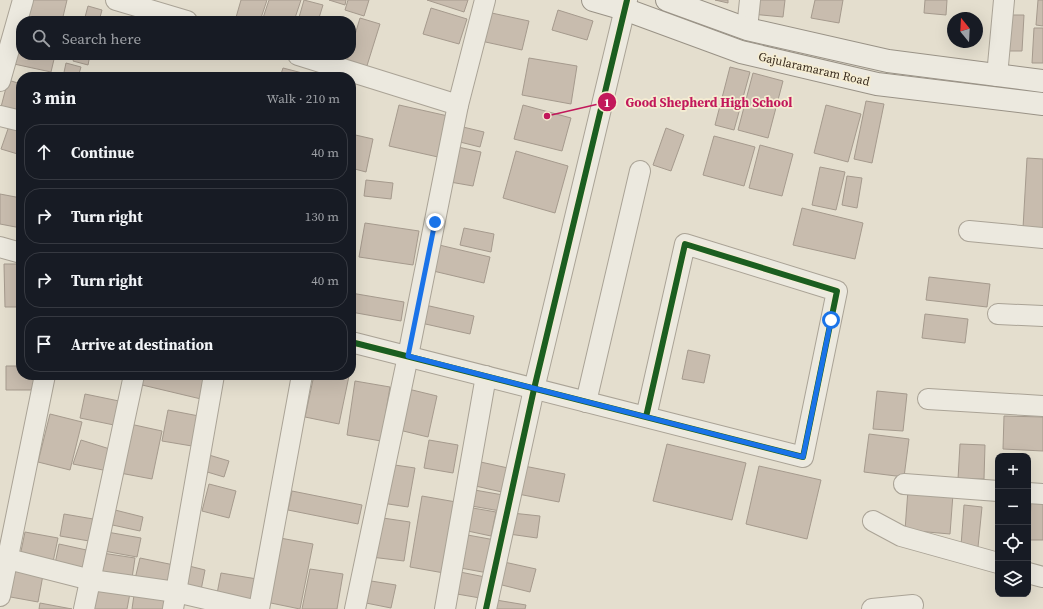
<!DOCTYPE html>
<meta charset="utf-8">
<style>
body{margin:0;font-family:"Source Serif 4",serif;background:#20242c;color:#f1f3f6}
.controls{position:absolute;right:12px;bottom:12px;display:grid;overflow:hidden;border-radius:8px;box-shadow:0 4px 16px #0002}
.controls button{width:36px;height:36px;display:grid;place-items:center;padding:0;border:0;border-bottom:1px solid #363941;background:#171b24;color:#f1f3f6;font:20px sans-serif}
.compass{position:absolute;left:947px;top:12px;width:36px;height:36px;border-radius:50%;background:#171b24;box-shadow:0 4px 16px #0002;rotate:342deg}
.stop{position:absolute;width:12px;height:12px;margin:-9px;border:3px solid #1a73e8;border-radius:50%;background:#fff}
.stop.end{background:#1a73e8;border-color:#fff;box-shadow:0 1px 4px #0008}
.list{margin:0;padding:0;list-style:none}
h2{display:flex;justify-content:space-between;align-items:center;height:52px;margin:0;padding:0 16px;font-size:17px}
h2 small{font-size:13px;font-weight:400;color:#9ea1a6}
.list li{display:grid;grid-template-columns:26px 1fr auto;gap:12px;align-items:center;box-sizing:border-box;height:56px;margin:0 8px 8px;padding:0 8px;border:1px solid #363941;border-radius:16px}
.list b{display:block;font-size:15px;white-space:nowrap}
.list em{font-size:13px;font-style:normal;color:#9ea1a6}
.icon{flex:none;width:22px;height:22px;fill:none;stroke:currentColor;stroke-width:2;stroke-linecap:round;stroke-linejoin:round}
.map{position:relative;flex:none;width:1043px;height:609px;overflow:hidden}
.search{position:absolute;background:#171b24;box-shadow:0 4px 16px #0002;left:16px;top:16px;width:340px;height:44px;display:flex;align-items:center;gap:10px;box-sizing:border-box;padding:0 14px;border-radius:16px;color:#9ea1a6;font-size:15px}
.panel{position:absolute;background:#171b24;box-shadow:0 4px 16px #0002;left:16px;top:72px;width:340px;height:308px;border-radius:16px}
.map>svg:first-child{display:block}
</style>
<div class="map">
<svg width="1043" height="609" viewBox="0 0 1043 609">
<rect width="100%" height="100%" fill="#e4dece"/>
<!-- building -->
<g fill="#c8bcae" stroke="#a59a8d">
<path d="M28 0H67L62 21H24Z"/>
<path d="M241 0H267L260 21H235Z"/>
<path d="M269 0H301L294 21H262Z"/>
<path d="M304 0 323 5 318 21H298Z"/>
<path d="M329 0H346L345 5Z"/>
<path d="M348 0H369L364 16 345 10Z"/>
<path d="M427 0H468L464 12Z"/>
<path d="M715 0H728V3Z"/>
<path d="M752 0H785L783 17 751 14Z"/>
<path d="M815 0H843L839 23 811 18Z"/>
<path d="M925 0H947L946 15 924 13Z"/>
<path d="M1038 0H1043V26L1036 25Z"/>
<path d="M88 6 102 10 99 21H84Z"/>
<path d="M431 8 467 19 459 44 423 34Z"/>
<path d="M558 10 593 21 587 40 552 30Z"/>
<path d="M487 12 529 21 522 50 481 41Z"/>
<path d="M1006 15H1024L1022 51H1004Z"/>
<path d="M360 18 380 24 365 72 345 66 349 55H351V48Z"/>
<path d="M1034 28H1043V63H1032Z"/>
<path d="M21 33V55H55L51 72 14 64Z"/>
<path d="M75 55H90L88 65 73 61Z"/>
<path d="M529 58 577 66 571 104 522 95Z"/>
<path d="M66 63 81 67 78 77H63Z"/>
<path d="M730 67 750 72 734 130 715 125Z"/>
<path d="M283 68 318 77H280Z"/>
<path d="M753 73 783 81 768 138 738 130Z"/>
<path d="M8 80 21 84V113L1 107Z"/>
<path d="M866 101 884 104 872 163 854 159Z"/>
<path d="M399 105 448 116 438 157 389 146Z"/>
<path d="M523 105 571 118 562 151 514 139Z"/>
<path d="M826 105 861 114 848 162 814 153Z"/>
<path d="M9 126 21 130V155L1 149Z"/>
<path d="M463 127 484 132 480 147 460 142Z"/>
<path d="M666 128 684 135 671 171 653 165Z"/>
<path d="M351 134 373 139 366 172 351 168Z"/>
<path d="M714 136 755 147 744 186 703 175Z"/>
<path d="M760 145 793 154 782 196 749 188Z"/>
<path d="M458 147 481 152 473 186 450 182Z"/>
<path d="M516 151 568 166 555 213 503 198Z"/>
<path d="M1027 158 1043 159V229L1023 228Z"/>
<path d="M820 167 845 172 836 210 812 205Z"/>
<path d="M847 176 862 178 857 208 842 205Z"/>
<path d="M366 180 393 183 391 199 364 196Z"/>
<path d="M0 194 21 198V228L0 224Z"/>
<path d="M802 208 863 223 855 259 793 245Z"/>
<path d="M365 223 419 231 413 265 359 257Z"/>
<path d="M464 228 494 234 491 252 460 245Z"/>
<path d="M435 244 490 257 484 283 429 270Z"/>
<path d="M4 264H21V307H5Z"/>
<path d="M929 277 990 284 987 307 926 300Z"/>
<path d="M351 293 404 302 401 321 351 312Z"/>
<path d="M425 305 474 316 470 334 421 323Z"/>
<path d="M925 314 968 319 965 343 922 338Z"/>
<path d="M688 350 710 355 704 383 682 379Z"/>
<path d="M6 366H21V375H39V390H6Z"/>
<path d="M141 375H207L201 399 138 384Z"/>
<path d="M314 375 349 376 339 424 305 417Z"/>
<path d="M355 381 390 387 381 441 347 435Z"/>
<path d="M404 388 437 396 428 437 395 429Z"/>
<path d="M877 391 907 394 903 431 873 429Z"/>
<path d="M85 394 119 401 114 425 80 418Z"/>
<path d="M168 410 204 417 198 447 162 441Z"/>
<path d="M50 414 82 422 70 470 38 462Z"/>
<path d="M1004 416 1043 417V451L1003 449Z"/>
<path d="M130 424 162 431 152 479 120 473Z"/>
<path d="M869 434 909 439 904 477 864 472Z"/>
<path d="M81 440 113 450 108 471 73 464Z"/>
<path d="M429 440 458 445 453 473 424 468Z"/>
<path d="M667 444 746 463 732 520 653 501Z"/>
<path d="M960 444 985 445 984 479H958Z"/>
<path d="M209 455 229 461 224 477 204 471Z"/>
<path d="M476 461 508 468 502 492 471 485Z"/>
<path d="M388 464 415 468 408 507 382 503Z"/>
<path d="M524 466 565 474 559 502 518 494Z"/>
<path d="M759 466 821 480 807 539 746 524Z"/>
<path d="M209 484 236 491 229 518 202 511Z"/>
<path d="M469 489 503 495 500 511 466 505Z"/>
<path d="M908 490 953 494 950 534 905 530Z"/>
<path d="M292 491 362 505 358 524 288 510Z"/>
<path d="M422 496 456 502 444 573 410 567Z"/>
<path d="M1031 503H1043V540H1029Z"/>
<path d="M964 505 982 507 978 547 961 546Z"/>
<path d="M467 507 496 512 491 536 463 530Z"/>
<path d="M111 509 143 517 140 531 108 524Z"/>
<path d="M512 513 540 516 537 538 509 534Z"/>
<path d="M64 514 99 520 95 542 60 536Z"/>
<path d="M376 517 410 522 404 561 371 557Z"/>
<path d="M25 532 58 538 53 562 20 556Z"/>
<path d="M107 532 141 538 137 557 104 551Z"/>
<path d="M462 534 495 540 488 573 455 567Z"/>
<path d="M280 538 313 544 300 609 266 602Z"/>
<path d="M59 544 91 551 88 570 55 564Z"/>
<path d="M102 553 135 558 132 578 98 573Z"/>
<path d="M140 558 174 565 169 587 135 579Z"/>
<path d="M504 562 536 569 530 592 498 584Z"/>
<path d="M185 565 205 570 201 590 180 586Z"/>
<path d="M10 569 43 575 38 602 5 596Z"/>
<path d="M310 569 343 574 337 609H302Z"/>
<path d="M455 571 490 578 486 599 451 593Z"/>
<path d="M221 573 257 579 252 605 216 599Z"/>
<path d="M365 580 396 585 391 608 361 602Z"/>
<path d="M95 587 130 593 127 609H91Z"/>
<path d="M134 595 164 599 163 609H132Z"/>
<path d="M496 600 526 605 525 609H494Z"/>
<path d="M40 603 72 609H39Z"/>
</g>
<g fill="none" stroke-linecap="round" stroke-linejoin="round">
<defs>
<g id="street">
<path d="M116 0 187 21"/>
<path d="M747 29 750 0"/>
<path d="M298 55 458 105"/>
<path d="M997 76 1004 0"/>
<path d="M0 81 23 0"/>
<path d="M0 116 21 121"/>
<path d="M969 231 1043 238"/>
<path d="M0 247 21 253"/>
<path d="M998 314 1043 316"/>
<path d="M351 342 803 457 837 291 685 244 646 417"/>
<path d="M928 399 1043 406"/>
<path d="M586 402 640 171"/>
<path d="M904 484 998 491"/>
<path d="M1028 493 1043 494"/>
<path d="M873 521 901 536 998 563"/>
<path d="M0 557 91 580 176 592 249 609"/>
<path d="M1028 573 1043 577"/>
<path d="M0 596 45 375"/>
<path d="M84 609 134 375"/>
<path d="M173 609 214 375"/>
<path d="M259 609 302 375"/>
<path d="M355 609 408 356 458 105 485 0"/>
<path d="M445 609 486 376"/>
<path d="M486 609 534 389 627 0"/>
<path d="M872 609 913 605"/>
</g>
<g id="secondary">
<path d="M593 0 624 9 741 52 877 84 1043 104"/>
<path d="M667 0 747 29 888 61 1043 81"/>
</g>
</defs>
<!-- street casing -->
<use href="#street" stroke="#aaa396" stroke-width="22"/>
<!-- secondary casing -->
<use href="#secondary" stroke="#999286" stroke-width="24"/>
<!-- street -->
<use href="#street" stroke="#ece9df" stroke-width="20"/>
<!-- secondary -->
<use href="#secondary" stroke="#ece9df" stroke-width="22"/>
<defs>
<g id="cycleway">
<path d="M351 342 803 457 837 291 685 244 646 417"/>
<path d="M486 609 534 389 627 0"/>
</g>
</defs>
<!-- cycleway casing -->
<use href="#cycleway" stroke="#f5edd3" stroke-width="8"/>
<!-- cycleway -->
<use href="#cycleway" stroke="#1b5e20" stroke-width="6"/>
</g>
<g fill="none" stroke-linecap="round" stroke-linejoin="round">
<!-- route -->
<path stroke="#1a73e8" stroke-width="5" d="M435 222 408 356 803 457 831 320"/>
</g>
<g text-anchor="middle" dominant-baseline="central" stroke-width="3.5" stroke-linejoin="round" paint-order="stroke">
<!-- street labels -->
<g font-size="12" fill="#392c1e" stroke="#f5edd3">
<text transform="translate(814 69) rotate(13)">Gajularamaram Road</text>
</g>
</g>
<!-- callouts -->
<path fill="none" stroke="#c2185b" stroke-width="1.5" d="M547 116L607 102"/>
<g fill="#c2185b" stroke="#f5edd3" stroke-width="1.5">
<circle cx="547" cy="116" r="4"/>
<circle cx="607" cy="102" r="10"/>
</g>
<g font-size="12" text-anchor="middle" font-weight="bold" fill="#fff">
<text x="607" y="107">1</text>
</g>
<g font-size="13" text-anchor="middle" font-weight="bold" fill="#c2185b" stroke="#f5edd3" stroke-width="3.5" stroke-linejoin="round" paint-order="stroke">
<text x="709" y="107">Good Shepherd High School</text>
</g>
</svg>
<div class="controls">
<button>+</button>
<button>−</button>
<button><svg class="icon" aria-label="locate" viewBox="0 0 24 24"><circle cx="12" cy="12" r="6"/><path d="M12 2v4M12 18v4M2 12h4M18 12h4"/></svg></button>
<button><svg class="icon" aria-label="layers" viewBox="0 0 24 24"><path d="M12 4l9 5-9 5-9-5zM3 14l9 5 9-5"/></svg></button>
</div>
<svg class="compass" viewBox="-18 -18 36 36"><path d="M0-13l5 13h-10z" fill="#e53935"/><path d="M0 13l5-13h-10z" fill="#9ea1a6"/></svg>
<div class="stop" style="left:831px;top:320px"></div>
<div class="stop end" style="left:435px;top:222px"></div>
<div class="search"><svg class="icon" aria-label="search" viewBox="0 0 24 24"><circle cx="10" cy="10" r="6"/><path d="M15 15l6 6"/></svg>Search here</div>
<section class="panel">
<h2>3 min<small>Walk · 210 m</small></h2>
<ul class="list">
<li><svg class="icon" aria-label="ahead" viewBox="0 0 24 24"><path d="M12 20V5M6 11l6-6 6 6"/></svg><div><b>Continue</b></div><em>40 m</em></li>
<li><svg class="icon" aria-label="right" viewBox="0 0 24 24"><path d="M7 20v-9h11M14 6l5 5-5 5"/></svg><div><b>Turn right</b></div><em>130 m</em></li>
<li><svg class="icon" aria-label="right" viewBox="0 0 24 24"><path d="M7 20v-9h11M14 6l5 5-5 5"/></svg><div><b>Turn right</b></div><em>40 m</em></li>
<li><svg class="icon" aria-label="arrive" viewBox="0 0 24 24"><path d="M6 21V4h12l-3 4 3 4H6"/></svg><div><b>Arrive at destination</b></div></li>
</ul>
</section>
</div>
